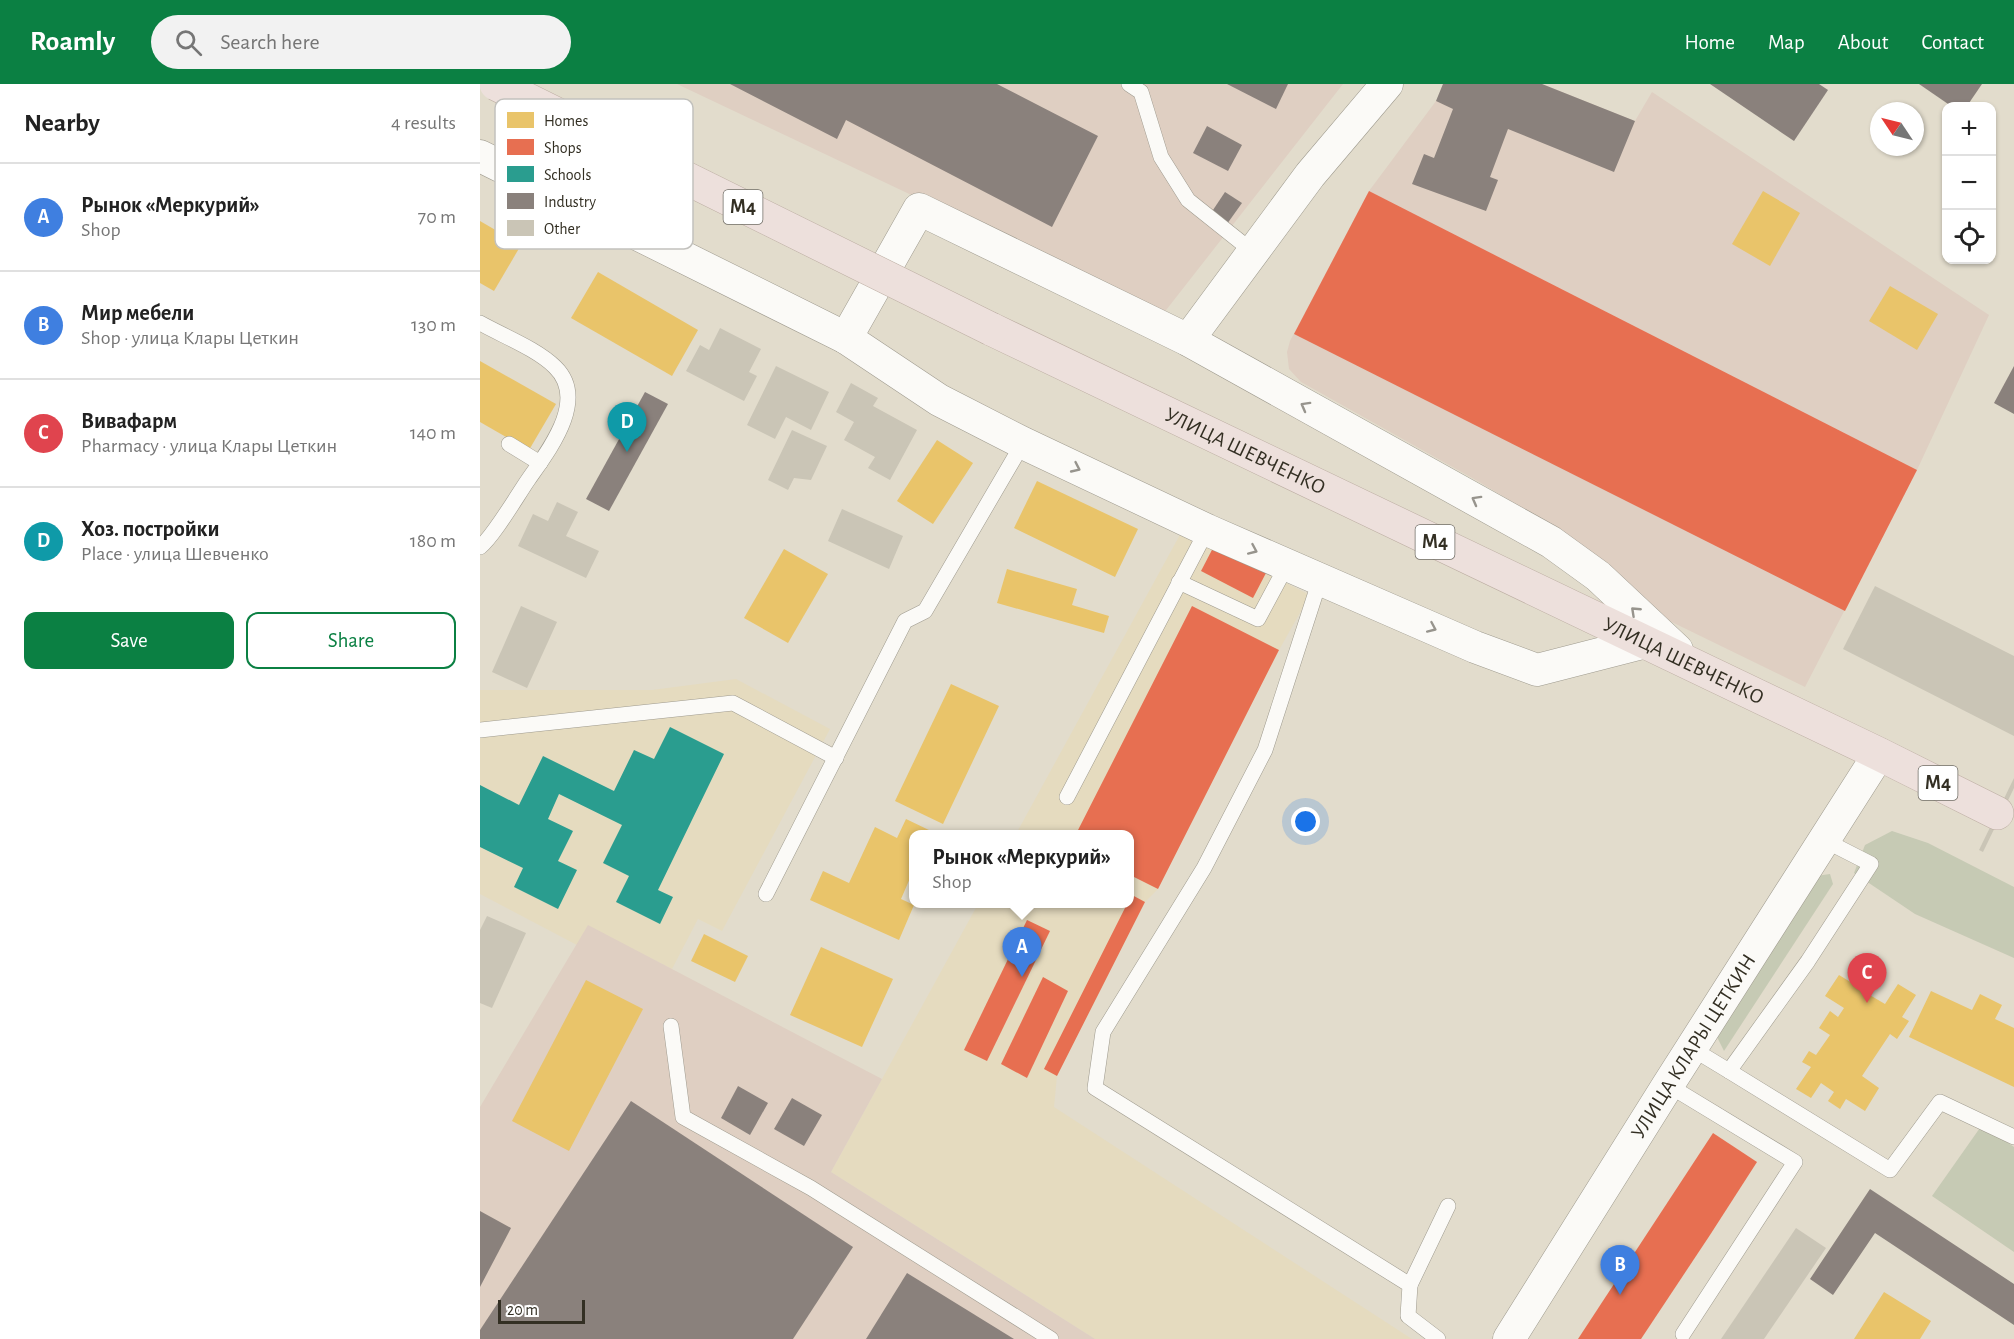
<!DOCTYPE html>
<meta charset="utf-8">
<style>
body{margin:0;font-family:"Alegreya Sans",sans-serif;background:#f2f2f2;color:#222}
.controls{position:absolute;right:18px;top:18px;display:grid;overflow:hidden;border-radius:12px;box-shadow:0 2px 4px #0004}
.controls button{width:54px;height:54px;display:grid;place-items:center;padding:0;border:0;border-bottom:2px solid #e0e0e0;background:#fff;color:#222;font:30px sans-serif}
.compass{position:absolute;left:1390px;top:18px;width:54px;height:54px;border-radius:50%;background:#fff;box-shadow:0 2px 4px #0004;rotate:305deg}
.scale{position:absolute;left:18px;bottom:15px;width:87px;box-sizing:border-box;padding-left:6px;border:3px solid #332f23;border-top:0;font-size:16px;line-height:21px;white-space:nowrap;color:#332f23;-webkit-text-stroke:4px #fff;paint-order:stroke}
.you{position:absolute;left:826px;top:738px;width:21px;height:21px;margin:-15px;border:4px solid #fff;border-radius:50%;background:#1a73e8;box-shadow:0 0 0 9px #1a73e833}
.badge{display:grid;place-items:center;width:39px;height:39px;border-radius:50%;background:#0b8043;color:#fff;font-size:20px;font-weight:700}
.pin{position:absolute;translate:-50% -50px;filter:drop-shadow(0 2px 3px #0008)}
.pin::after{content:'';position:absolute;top:32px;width:21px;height:18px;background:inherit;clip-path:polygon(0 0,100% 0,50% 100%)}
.popup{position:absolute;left:429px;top:746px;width:225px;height:78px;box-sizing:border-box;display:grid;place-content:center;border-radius:12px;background:#fff;filter:drop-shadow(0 2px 4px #0005);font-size:20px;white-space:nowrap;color:#767676}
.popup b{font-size:22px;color:#222}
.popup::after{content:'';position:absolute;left:50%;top:100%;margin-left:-12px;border:12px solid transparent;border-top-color:#fff}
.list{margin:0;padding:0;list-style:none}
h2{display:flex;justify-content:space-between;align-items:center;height:78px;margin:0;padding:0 24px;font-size:26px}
h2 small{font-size:20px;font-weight:400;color:#767676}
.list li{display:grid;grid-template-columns:39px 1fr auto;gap:18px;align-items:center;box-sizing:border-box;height:108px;padding:0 24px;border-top:2px solid #e0e0e0}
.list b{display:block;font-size:22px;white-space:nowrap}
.list p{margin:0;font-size:20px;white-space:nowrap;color:#767676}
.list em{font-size:20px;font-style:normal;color:#767676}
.actions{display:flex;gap:12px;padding:18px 24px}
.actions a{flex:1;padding:14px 0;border:2px solid #0b8043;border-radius:12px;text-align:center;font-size:21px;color:#0b8043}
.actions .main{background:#0b8043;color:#fff}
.icon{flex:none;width:33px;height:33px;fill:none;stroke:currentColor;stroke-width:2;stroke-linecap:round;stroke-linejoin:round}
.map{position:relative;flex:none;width:1534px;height:1255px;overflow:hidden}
header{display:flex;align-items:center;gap:36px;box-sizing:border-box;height:84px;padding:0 30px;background:#0b8043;color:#fff}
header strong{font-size:28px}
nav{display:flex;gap:33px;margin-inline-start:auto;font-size:21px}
.search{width:420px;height:54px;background:#f2f2f2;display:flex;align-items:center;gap:15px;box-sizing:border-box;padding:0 21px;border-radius:33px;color:#767676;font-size:22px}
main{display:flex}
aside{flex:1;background:#fff}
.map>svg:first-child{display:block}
</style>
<header>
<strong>Roamly</strong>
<div class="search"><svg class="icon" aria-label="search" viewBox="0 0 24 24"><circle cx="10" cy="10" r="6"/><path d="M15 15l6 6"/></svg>Search here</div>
<nav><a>Home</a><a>Map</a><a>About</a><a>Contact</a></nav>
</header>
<main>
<aside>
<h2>Nearby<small>4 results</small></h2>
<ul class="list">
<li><span class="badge" style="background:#3f7fe0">A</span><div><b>Рынок «Меркурий»</b><p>Shop</p></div><em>70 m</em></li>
<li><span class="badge" style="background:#3f7fe0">B</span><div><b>Мир мебели</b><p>Shop · улица Клары Цеткин</p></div><em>130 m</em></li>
<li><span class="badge" style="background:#e0444e">C</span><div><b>Вивафарм</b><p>Pharmacy · улица Клары Цеткин</p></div><em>140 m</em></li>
<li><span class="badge" style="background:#0f9aa8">D</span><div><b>Хоз. постройки</b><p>Place · улица Шевченко</p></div><em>180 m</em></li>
</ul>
<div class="actions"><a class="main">Save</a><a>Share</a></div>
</aside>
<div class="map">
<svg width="1534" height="1255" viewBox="0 0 1534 1255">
<rect width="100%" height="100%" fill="#e2dccc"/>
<!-- built -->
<g fill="#e5dbbf">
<path d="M702 447 830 511 799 566 678 805 665 818 577 992 574 1023 932 1255H615L351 1088 498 820H650V750H536Z"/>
<path d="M256 595 350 645 242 847 218 835 192 885 108 842 97 861 0 810V606H172Z"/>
</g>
<!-- industrial -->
<g fill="#dfcfc2">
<path d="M197 0H863L683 230Z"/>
<path d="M963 0H1062L1155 37 1172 8 1509 231 1437 386 1325 603 1163 524 1144 495 1082 448 1001 399 821 298 809 285 807 268 810 257 889 107 956 17Z"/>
<path d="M108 841 402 995 351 1088 615 1255H0V1023Z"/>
</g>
<!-- green -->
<g fill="#c6cab4">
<path d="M1412 747 1448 759 1534 803V874L1435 830 1374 789 1385 761Z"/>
<path d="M1350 790 1353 800 1244 967 1235 949 1336 792Z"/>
<path d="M1502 1041 1534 1063V1168L1452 1112Z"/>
</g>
<!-- homes -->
<g fill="#e9c46a">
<path d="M1283 107 1320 129 1290 182 1252 160Z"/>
<path d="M0 137 41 161 14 207 0 199Z"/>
<path d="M118 188 218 246 192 292 91 234Z"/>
<path d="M1410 202 1458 230 1437 266 1389 237Z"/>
<path d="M0 277 76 320 49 366 0 338Z"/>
<path d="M457 356 493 379 453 440 417 417Z"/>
<path d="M557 397 658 445 635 493 534 444Z"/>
<path d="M304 465 348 490 308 559 264 534Z"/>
<path d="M527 485 597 505 592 521 629 532 624 549 517 519Z"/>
<path d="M471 600 519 622 463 740 415 717Z"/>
<path d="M426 735 451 747 450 750H434V785L421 815 434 821 419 856 330 816 343 787 369 799 395 743 417 754Z"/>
<path d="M224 850 268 872 255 898 211 877Z"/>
<path d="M341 863 413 895 382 963 310 931Z"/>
<path d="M1359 891 1377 902 1381 895 1393 903 1388 910 1405 920 1418 900 1436 911 1422 933 1429 937 1417 955 1410 950 1382 992 1399 1004 1385 1027 1366 1015 1360 1025 1348 1017 1354 1008 1341 999 1331 1014 1316 1005 1331 983 1322 978 1329 967 1336 971 1350 951 1339 944 1350 927 1358 933 1364 924 1345 912Z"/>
<path d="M106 896 163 925 89 1067 32 1037Z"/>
<path d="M1451 907 1492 926 1500 910 1522 921 1515 935 1534 944V1003L1429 953Z"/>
<path d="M1404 1208 1451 1237 1440 1255H1374Z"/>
</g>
<!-- shops -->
<g fill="#e76f51">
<path d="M889 107 1437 386 1365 527 814 250Z"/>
<path d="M734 462 786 489 773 514 721 487Z"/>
<path d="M712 522 799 566 678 805 650 791V750H596Z"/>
<path d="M652 811 665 818 577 992 564 985 647 820H650Z"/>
<path d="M547 836 570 847 507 977 484 966Z"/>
<path d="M563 893 588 907 547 994 521 980Z"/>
<path d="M1233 1049 1277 1078 1230 1151 1161 1255H1098Z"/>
</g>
<!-- schools -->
<path fill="#2a9d8f" d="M190 643 244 670 178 806 193 813 180 840 136 818 149 792 123 779 142 741 79 710 68 735 93 747 78 777 97 786 78 825 34 803 43 784 0 763V701L39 721 63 672 134 707 154 666 174 675Z"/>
<!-- industry -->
<g fill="#8a817c">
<path d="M250 0H517L618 52 572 143 366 36 357 55Z"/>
<path d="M747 0H808L796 25Z"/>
<path d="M963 0H1062L1155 37 1134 88 1028 45 1010 93 1018 96 1006 127 932 100 944 70 954 74 973 25 956 17Z"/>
<path d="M1230 0H1339L1348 6 1314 57Z"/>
<path d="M1439 0H1502L1487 22H1471Z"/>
<path d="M727 42 762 61 748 87 713 69Z"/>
<path d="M745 108 762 119 747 140 731 129Z"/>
<path d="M1534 282V330L1514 319Z"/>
<path d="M165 308 188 320 129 427 106 415Z"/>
<path d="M258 1002 288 1019 270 1051 241 1034Z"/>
<path d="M312 1014 342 1031 324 1062 294 1045Z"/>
<path d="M151 1017 373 1163 313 1255H0V1246Z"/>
<path d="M1390 1105 1534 1200V1241L1395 1149 1353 1211 1330 1195Z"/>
<path d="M0 1127 31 1144 0 1203Z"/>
<path d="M427 1189 534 1255H386Z"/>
</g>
<!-- building -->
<g fill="#cac5b6">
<path d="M240 244 281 265 269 288 277 292 264 317 206 287 220 261 229 266Z"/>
<path d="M296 282 349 308 331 346 306 333 295 355 267 341Z"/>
<path d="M371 299 398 314 393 322 437 346 410 396 388 384 395 373 364 356 374 338 356 328Z"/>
<path d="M312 346 347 362 331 396 314 394 308 406 288 396Z"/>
<path d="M77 418 98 428 86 452 119 467 106 494 38 462 53 430 68 437Z"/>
<path d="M362 425 423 452 409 485 348 457Z"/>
<path d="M1395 502 1534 572V652L1363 565Z"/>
<path d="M41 522 77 538 47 604 12 588Z"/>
<path d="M1534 694V704L1503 768 1499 766Z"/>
<path d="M7 832 46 849 12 924 0 919V846Z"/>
<path d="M1316 1144 1346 1164 1284 1255H1241Z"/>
</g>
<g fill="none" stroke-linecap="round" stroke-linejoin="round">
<defs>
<g id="lane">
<path d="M649 0 661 8 681 73 708 116 772 167"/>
<path d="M0 239C23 252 57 265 75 283 109 316 68 367 48 396 37 412 13 453 0 463"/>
<path d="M29 360 60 379"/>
<path d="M843 496 836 508 785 666 724 784 623 948 615 1004 930 1201 928 1232 958 1255"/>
<path d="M699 498 778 535 807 481"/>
<path d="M0 646 253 619 356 674"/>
<path d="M587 713 727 446"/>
<path d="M286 810 425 537 445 527 543 359"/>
<path d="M191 942 203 1033 331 1104 571 1255"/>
<path d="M1211 964 1249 987 1328 877 1391 780 1344 756"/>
<path d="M1249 987 1410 1086 1460 1018 1534 1053"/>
<path d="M1188 1001 1315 1078 1203 1250"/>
<path d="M930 1201 968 1122"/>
</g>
<g id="street">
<path d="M0 72 366 254 459 316 543 359 727 446 995 563 1057 586 1166 558"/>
<path d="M366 254 439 125 708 256 1071 458 1118 492 1197 566"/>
<path d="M708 256 830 91 907 0"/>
<path id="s1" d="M1029 1255 1188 1001 1399 670"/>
</g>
<g id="highway">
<path id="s2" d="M511 245 1399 670 1517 729"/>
</g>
</defs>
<!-- lane casing -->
<use href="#lane" stroke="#9e9a8e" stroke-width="16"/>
<!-- street casing -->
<use href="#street" stroke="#9e9a8e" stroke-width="33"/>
<!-- highway casing -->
<use href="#highway" stroke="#bcada2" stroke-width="34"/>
<!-- lane -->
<use href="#lane" stroke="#fbfaf7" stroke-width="15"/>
<!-- street -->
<use href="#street" stroke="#fbfaf7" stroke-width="32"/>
<!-- highway -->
<use href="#highway" stroke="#ede0dc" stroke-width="33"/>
<defs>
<path id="highway-bridge" d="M16 0 511 245"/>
</defs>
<!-- highway-bridge casing -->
<use href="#highway-bridge" stroke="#bcada2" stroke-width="34" stroke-linecap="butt"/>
<!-- highway-bridge -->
<use href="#highway-bridge" stroke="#ede0dc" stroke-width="33"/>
</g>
<!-- one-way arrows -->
<defs><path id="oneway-chevron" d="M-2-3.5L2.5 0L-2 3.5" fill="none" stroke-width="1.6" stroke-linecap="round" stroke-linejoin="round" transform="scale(1.5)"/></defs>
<g stroke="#97948d">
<use href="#oneway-chevron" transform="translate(825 322) rotate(-151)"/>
<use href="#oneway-chevron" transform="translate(596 384) rotate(25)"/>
<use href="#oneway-chevron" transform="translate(996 416) rotate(-151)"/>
<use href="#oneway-chevron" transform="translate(773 466) rotate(24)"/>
<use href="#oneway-chevron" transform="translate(1155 527) rotate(-137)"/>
<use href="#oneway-chevron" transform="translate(952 544) rotate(24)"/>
</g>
<g text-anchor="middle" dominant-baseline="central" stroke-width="6" stroke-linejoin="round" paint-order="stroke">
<!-- shield labels -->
<g fill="#fff" stroke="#706d65" stroke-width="1.5">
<rect x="243.5" y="106" width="39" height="34" rx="4.5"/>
<rect x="935.5" y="441" width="39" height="34" rx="4.5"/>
<rect x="1438.5" y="682" width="39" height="34" rx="4.5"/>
</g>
<g font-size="20" font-weight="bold" fill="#332f23">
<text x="263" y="123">M4</text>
<text x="955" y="458">M4</text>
<text x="1458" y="699">M4</text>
</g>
<!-- street labels -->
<g font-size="21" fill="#332f23" stroke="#fff">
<text stroke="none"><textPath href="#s2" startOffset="282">УЛИЦА ШЕВЧЕНКО</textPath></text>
<text stroke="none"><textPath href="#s2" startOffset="768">УЛИЦА ШЕВЧЕНКО</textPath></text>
<text stroke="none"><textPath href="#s1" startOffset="346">УЛИЦА КЛАРЫ ЦЕТКИН</textPath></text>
</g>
</g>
<!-- legend -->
<rect x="15" y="15" width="198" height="150" rx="9" fill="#fff" stroke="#c2c1bd" stroke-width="1.5"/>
<rect x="27" y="28" width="27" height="16" fill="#e9c46a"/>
<rect x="27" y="55" width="27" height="16" fill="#e76f51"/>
<rect x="27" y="82" width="27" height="16" fill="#2a9d8f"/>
<rect x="27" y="109" width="27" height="16" fill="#8a817c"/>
<rect x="27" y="136" width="27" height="16" fill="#cac5b6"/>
<g font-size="16" fill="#332f23">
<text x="64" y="42">Homes</text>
<text x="64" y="69">Shops</text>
<text x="64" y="96">Schools</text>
<text x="64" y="123">Industry</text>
<text x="64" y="150">Other</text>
</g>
</svg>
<div class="controls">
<button>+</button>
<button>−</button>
<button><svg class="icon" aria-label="locate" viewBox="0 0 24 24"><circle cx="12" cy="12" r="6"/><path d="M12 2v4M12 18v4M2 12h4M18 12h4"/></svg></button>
</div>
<svg class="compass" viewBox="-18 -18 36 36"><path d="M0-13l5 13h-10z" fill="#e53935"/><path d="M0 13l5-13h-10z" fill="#767676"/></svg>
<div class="scale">20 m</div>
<div class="you"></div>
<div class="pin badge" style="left:542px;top:893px;background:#3f7fe0">A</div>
<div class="popup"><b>Рынок «Меркурий»</b>Shop</div>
<div class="pin badge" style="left:1140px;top:1211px;background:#3f7fe0">B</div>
<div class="pin badge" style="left:1387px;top:919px;background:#e0444e">C</div>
<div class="pin badge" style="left:147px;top:368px;background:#0f9aa8">D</div>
</div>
</main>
